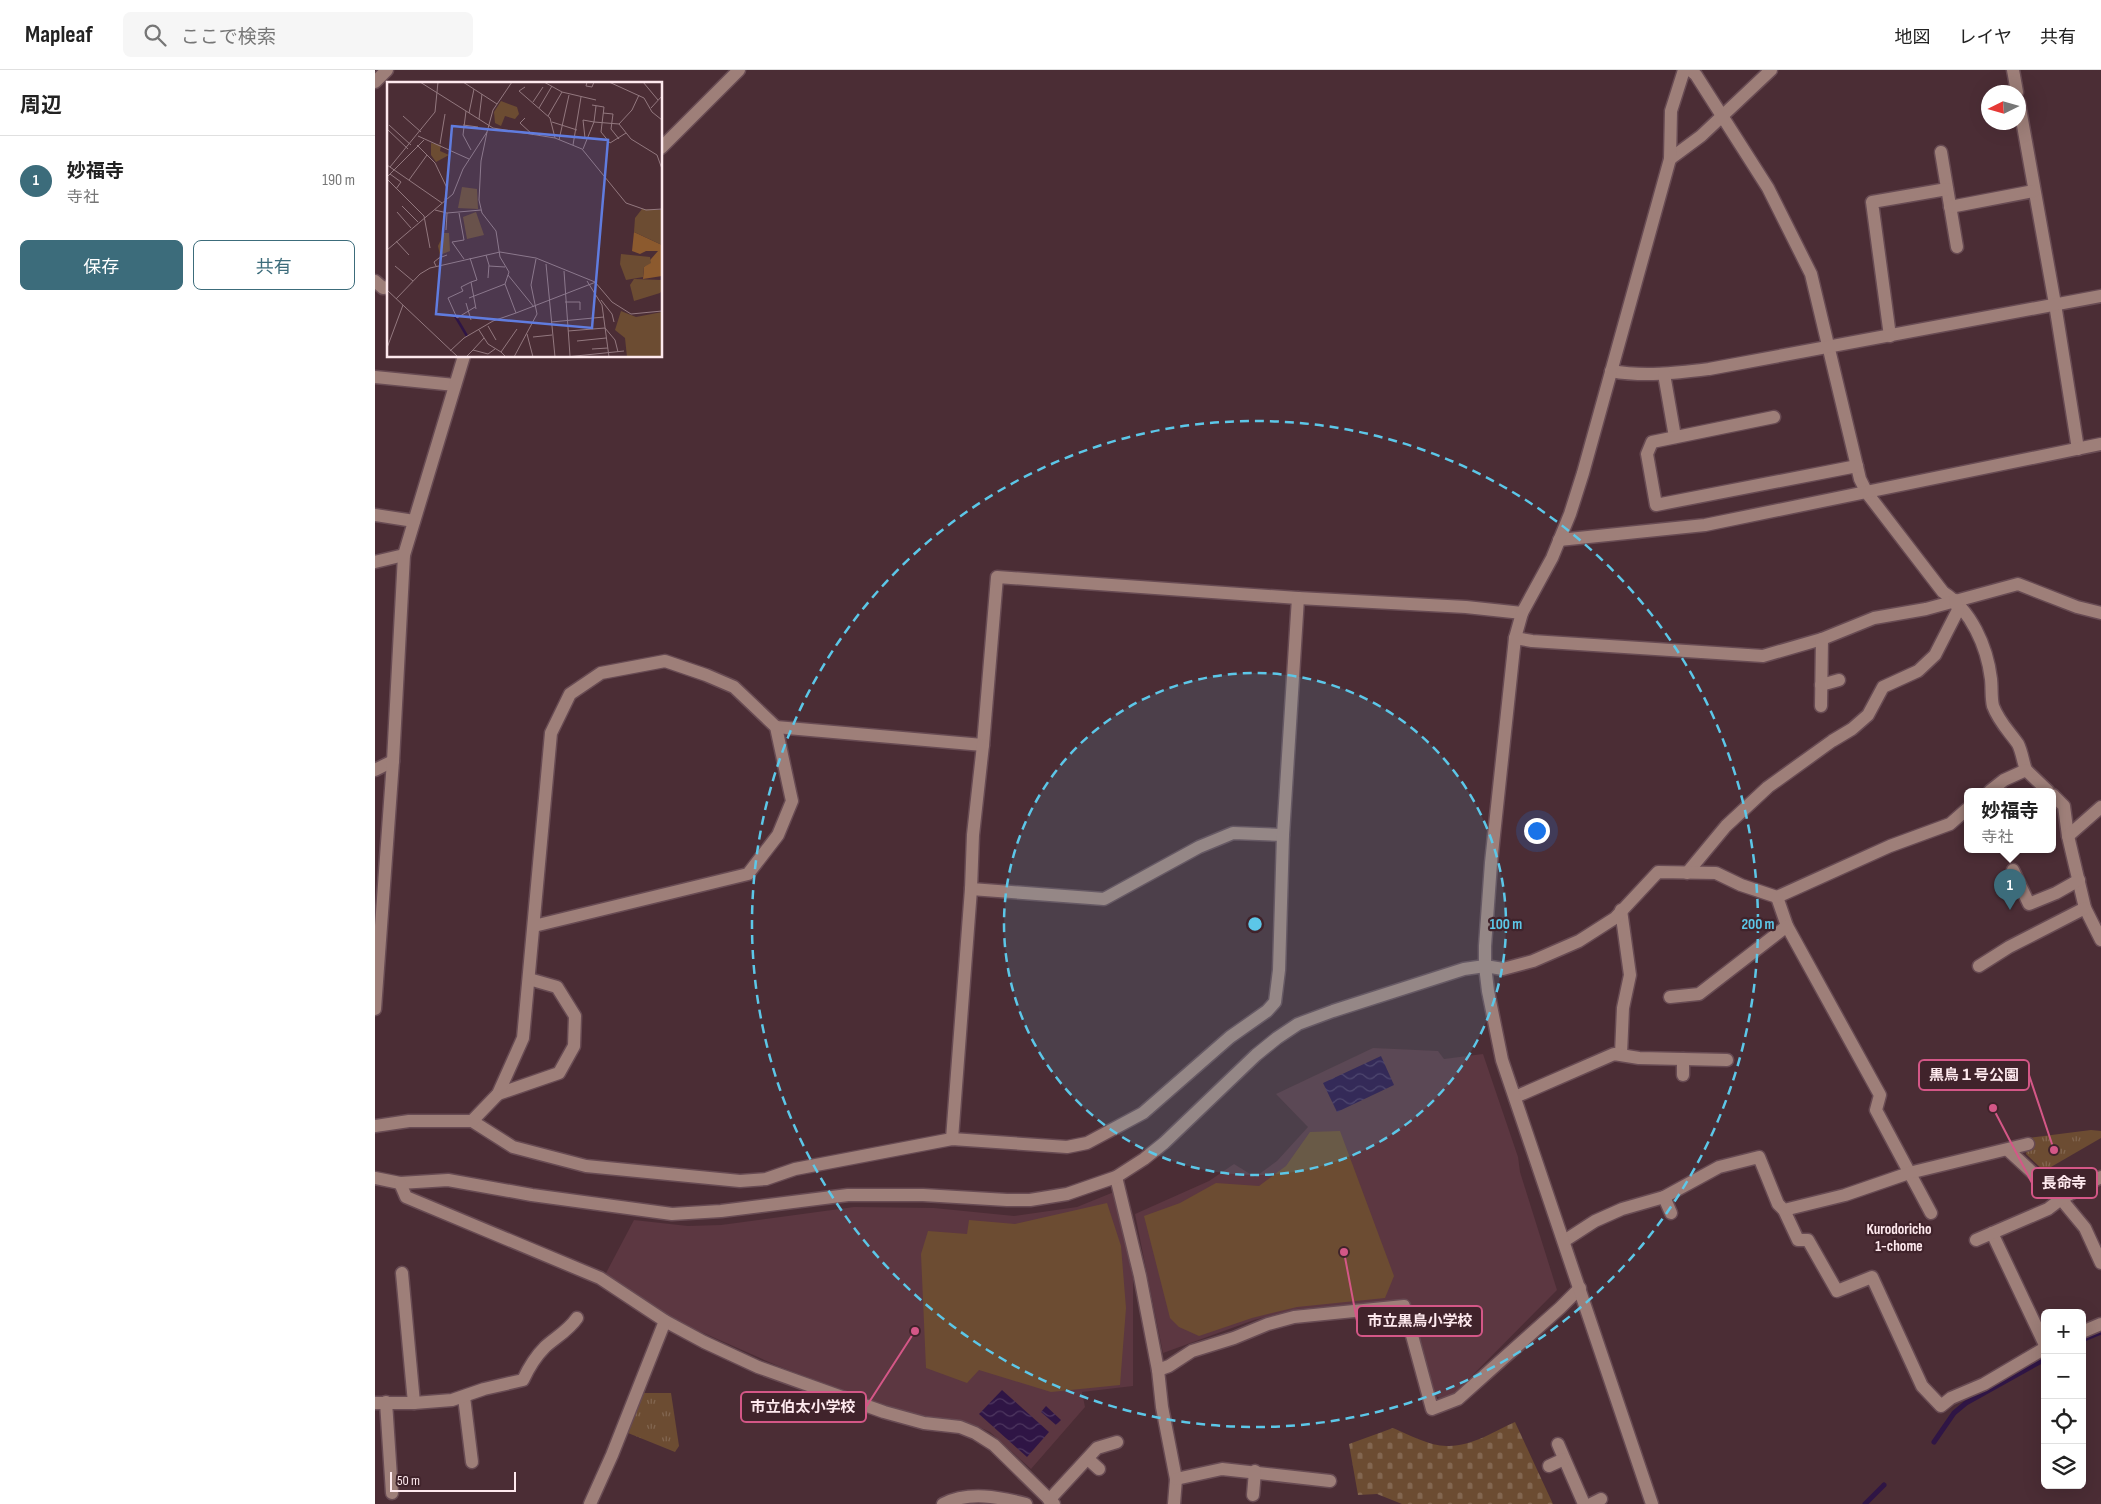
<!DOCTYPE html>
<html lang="ja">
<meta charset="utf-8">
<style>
body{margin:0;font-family:"Sofia Sans Condensed","Noto Sans JP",sans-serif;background:#f6f6f6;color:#222}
.controls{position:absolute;right:15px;bottom:15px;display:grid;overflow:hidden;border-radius:8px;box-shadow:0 5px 20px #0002}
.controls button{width:45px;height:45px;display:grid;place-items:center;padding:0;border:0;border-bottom:1px solid #e0e0e0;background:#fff;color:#222;font:25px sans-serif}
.compass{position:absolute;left:1606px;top:15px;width:45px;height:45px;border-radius:50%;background:#fff;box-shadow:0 5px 20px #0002;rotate:265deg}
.scale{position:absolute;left:15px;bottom:12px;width:126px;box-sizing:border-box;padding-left:5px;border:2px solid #fee9ee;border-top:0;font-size:14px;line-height:18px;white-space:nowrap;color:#fee9ee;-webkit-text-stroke:4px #40232b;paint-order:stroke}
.you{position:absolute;left:1161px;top:760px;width:18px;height:18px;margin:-12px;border:4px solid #fff;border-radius:50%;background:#1a73e8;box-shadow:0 0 0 8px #1a73e833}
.badge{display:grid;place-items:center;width:32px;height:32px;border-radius:50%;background:#3c6c7b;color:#fff;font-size:16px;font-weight:700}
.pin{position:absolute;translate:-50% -41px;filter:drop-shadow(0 1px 2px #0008)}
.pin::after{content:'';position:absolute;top:26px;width:18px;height:15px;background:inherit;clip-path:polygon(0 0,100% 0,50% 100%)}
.popup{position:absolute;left:1589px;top:718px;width:92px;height:65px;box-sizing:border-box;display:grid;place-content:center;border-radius:8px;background:#fff;filter:drop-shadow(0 1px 4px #0005);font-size:16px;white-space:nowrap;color:#767676}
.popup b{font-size:19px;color:#222}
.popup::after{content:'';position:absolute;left:50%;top:100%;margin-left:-10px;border:10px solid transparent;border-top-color:#fff}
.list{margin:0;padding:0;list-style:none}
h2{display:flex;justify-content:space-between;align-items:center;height:65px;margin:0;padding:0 20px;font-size:21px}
h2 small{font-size:16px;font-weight:400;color:#767676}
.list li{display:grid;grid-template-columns:32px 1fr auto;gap:15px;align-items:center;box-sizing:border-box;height:90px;padding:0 20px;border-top:1px solid #e0e0e0}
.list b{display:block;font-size:19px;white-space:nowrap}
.list p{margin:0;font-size:16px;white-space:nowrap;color:#767676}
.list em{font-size:16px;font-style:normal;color:#767676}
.actions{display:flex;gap:10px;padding:15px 20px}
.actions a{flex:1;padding:11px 0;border:1px solid #3c6c7b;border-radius:8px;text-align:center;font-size:18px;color:#3c6c7b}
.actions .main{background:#3c6c7b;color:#fff}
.icon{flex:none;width:28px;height:28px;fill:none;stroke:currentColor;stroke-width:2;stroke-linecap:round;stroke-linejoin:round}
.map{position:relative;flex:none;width:1726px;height:1434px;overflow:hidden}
header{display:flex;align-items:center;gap:30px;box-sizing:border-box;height:70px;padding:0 25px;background:#fff;border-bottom:1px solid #e0e0e0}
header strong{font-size:24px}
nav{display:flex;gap:28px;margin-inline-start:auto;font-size:18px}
.search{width:350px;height:45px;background:#f6f6f6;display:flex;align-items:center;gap:12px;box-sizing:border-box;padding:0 18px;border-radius:8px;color:#767676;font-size:19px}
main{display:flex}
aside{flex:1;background:#fff}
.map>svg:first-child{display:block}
</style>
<header>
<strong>Mapleaf</strong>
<div class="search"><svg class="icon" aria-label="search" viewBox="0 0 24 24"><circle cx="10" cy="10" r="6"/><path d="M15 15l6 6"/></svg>ここで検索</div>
<nav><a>地図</a><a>レイヤ</a><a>共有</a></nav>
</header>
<main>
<aside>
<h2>周辺<small></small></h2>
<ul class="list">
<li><span class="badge">1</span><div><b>妙福寺</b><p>寺社</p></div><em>190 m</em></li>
</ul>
<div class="actions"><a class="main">保存</a><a>共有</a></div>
</aside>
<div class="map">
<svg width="1726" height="1434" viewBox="0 0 1726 1434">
<defs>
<pattern id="grass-tufts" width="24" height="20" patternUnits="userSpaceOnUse" patternTransform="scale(1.25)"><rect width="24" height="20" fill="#6c4c32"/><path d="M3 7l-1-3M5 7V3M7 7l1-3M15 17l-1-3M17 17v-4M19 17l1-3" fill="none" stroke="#826650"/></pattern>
<pattern id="cemetery-stones" width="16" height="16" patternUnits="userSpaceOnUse" patternTransform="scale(1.25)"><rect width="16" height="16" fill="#6c4c32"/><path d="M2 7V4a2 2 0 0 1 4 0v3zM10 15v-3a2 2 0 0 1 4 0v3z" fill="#826650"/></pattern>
<pattern id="water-waves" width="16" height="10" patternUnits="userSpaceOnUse" patternTransform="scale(1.25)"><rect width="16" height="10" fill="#2f1545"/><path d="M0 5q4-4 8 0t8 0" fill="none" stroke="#4e3760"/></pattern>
</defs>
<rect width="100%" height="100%" fill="#4b2d35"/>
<!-- built -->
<g fill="#5c3741">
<path d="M998 978 1063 981 1069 989 1108 984 1143 1087 1145 1102 1182 1220 1081 1322 1067 1330 1059 1324 1032 1231 922 1239 879 1250 788 1283 760 1144 834 1111 859 1094 880 1107 902 1091 933 1057 901 1024Z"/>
<path d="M739 1122 758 1208V1316L707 1322 710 1337 656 1399 615 1362 592 1352 551 1348 524 1341 403 1296 299 1250 230 1205 259 1150 313 1156 346 1155 479 1137 559 1138 639 1146 702 1137Z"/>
</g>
<!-- grass -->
<g fill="url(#grass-tufts)">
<path d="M1716 1060 1726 1061V1068L1669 1101 1651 1084 1654 1068Z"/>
<path d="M264 1323H296L304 1376 300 1382 253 1363 250 1358Z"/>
</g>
<!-- cemetery -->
<path fill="url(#cemetery-stones)" d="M1140 1352 1178 1434H1027L1002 1424 983 1425 974 1374 1018 1358C1035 1365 1056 1377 1074 1376 1097 1376 1120 1361 1140 1352Z"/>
<!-- pitch -->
<g fill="#6c4c32">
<path d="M965 1061 1019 1206 1010 1228 922 1237 877 1248 824 1266 804 1257 795 1248 769 1146 805 1133 841 1113 884 1116 911 1096 935 1062Z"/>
<path d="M732 1133 746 1176 751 1238 745 1315 676 1322 604 1300 592 1313 551 1298 546 1184 553 1161 592 1164 594 1150 640 1154Z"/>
</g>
<!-- water -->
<g fill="url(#water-waves)">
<path d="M1006 986 1019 1015 962 1042 948 1013Z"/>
<path d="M627 1320 674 1362 652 1387 604 1344Z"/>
<path d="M671 1336 686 1350 681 1355 666 1342Z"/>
</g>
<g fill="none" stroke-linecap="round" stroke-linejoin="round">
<!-- stream -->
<g stroke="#2f1545" stroke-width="5">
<path d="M1707 1270 1726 1262"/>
<path d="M1559 1372 1579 1343 1591 1333 1670 1289"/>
<path d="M1490 1434 1509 1415"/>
</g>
<defs>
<g id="minor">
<path d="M1315 0 1321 5 1393 118 1436 204 1485 409 1492 423 1568 522C1596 540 1612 576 1616 609 1617 618 1616 628 1618 636 1624 652 1634 661 1643 674 1647 682 1648 692 1651 700"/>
<path d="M1638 0 1642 22"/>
<path d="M0 12 12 0"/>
<path d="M1644 33 1680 234 1703 379"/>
<path d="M286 78 364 0"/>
<path d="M1566 82 1582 177"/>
<path d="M1295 89 1326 66 1396 0"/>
<path d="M1575 137 1659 121"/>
<path d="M0 211 8 218 14 217"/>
<path d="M1515 266 1497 132 1572 119"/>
<path d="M1236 301C1269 307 1301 303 1334 299L1726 226"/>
<path d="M1289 304 1300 367"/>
<path d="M0 307 80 315"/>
<path d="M1399 347 1277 372 1272 384 1281 435 1482 396"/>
<path d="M0 445 39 451"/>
<path d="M1184 470 1330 455 1726 374"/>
<path d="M0 492 29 485"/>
<path d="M1140 568 1157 571 1388 586 1447 569 1499 548 1551 539 1643 514 1702 537 1726 543"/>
<path d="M1446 615 1464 610"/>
<path d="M1446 636 1447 569"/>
<path d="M401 657 608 675 622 507 923 528 1091 537 1147 543"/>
<path d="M0 700 18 691"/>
<path d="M1615 721 1629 710 1651 700 1673 721"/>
<path d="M1678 725 1689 736 1693 766 1710 838 1726 870"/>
<path d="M1693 766 1726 737"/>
<path d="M1638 800 1654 834 1681 823 1704 810"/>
<path d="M1312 803 1351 756 1393 717 1457 671 1477 659 1493 645 1508 617 1543 601 1560 585 1583 540 1580 530"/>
<path d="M596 819 729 829 824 777 858 763 908 765"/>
<path d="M1402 827 1412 856 1505 1025 1501 1040 1556 1143"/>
<path d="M1246 840 1255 905 1248 938 1246 984"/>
<path d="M1604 896 1634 877 1710 838"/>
<path d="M1295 927 1324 924 1412 856"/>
<path d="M0 939 18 691 29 485 89 286"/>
<path d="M1308 1005V989"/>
<path d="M123 1024 184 1003 199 976 200 946 182 917 154 909"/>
<path d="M1140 1027 1239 984 1264 988 1352 990"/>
<path d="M97 1051 138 1077 211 1096 365 1111 391 1109 420 1099 577 1069 692 1077 712 1073 768 1043 855 967 892 941 900 932 904 900 908 765 923 528"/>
<path d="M0 1056 34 1051H97L123 1024 148 968 176 663 195 624 226 603 290 591 331 605 359 617 401 657 417 731 403 765 373 804 159 856"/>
<path d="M577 1069 596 819 598 765 608 675"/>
<path d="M1633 1080 1686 1129 1710 1158 1726 1193"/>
<path d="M741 1107 765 1206 783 1300 787 1337 801 1409 799 1434"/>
<path d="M0 1108 25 1113 73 1110 157 1125 297 1144 346 1141 473 1125H548L632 1130H655L692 1124 741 1107 769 1089 789 1073 881 985 902 968 923 954 958 941 1089 899 1110 896 1128 899 1158 891 1204 871 1240 848 1283 802 1341 803 1366 815 1402 827 1515 776 1575 754 1592 739"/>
<path d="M25 1113 31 1127 225 1208 290 1251 329 1272 383 1297 509 1342 549 1353 585 1357 600 1363 619 1375 679 1434"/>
<path d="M1289 1127 1296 1143"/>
<path d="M1409 1140 1423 1170H1433L1462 1221 1497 1207 1547 1316 1566 1336 1576 1328 1609 1314 1670 1278"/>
<path d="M1617 1163 1670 1275"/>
<path d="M1601 1170 1673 1139 1686 1129 1726 1107"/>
<path d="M1189 1171 1220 1151 1247 1139 1289 1127 1344 1097 1384 1087 1403 1134 1409 1140 1470 1125 1534 1103 1653 1074"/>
<path d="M27 1203 39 1333"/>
<path d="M1707 1262 1726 1254"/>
<path d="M783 1300 794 1296 817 1281 859 1268 893 1254 919 1247 1029 1236 1057 1339 1083 1329 1185 1238 1205 1218"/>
<path d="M89 1327 97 1392"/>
<path d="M11 1332 17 1423"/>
<path d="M0 1333H39L77 1330 109 1319 148 1310C154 1297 160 1287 170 1277 181 1267 193 1261 202 1248"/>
<path d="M1183 1374 1209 1434"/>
<path d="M713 1389 724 1399"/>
<path d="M1174 1396 1189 1389"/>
<path d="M801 1409 847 1399 955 1411"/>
<path d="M878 1425 880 1401"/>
<path d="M674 1430 722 1378 742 1372"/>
<path d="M215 1434 237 1385 290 1251"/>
<path d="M568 1434C594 1421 624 1427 651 1434"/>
<path d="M1216 1434 1226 1429"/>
<path d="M1277 1434 1127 990 1113 921 1110 896V876L1116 793 1140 568 1147 543 1177 488 1195 444 1208 403 1295 89 1296 41 1309 0"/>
</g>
</defs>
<!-- minor casing -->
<use href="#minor" stroke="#684b53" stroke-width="15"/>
<!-- minor -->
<use href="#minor" stroke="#9e7f79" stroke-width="12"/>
</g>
<!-- distance rings -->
<circle cx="880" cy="854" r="251" fill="#5cc7e8" fill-opacity=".12"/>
<g fill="none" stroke="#5cc7e8" stroke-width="2.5" stroke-dasharray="9 6">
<circle cx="880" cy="854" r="251"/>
<circle cx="880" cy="854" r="503"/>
</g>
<g text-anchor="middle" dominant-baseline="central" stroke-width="4.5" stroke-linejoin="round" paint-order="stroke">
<!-- neighbourhood labels -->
<g font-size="15" font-weight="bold" fill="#fee9ee" stroke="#40232b">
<text x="1524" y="1159">Kurodoricho<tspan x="1524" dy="17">1-chome</tspan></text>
</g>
</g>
<!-- overview -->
<g transform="translate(12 12)">
<rect width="275" height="275" fill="#4b2d35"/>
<path d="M114 19 130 25 132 32 128 37 118 34 114 44 108 41 107 30ZM234 229 249 235 275 230V275H240L238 256 228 248Z" fill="#6c4c32"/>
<path d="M247 150 275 163V194L256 197 257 185 271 169H259L253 172 245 169Z" fill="#8c5a2e"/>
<path d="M44 61 54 63 53 69 62 73 49 80 44 73ZM57 151H62L63 169 53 173 51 164ZM234 172 263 175 264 181 257 185 256 195 239 198 233 182ZM247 197 275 198V208L273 211 247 219 243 203Z" fill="#6c4c32"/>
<path d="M75 105 90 107 91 127 71 126ZM255 127 275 128V163L247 150 248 136ZM89 130 97 153 80 157 76 135Z" fill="#6c4c32"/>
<path fill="none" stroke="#2f1545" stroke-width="2.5" d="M67 232 80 254"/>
<path fill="none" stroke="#93787f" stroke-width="1" d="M33 0 106 46 168 56 195 67 239 121 259 128 275 127M76 0 110 22M157 0 175 10 161 34M200 0 199 4 205 5 207 0M222 0 257 16 265 30 275 38M256 0 271 18M138 5 132 9 163 36 168 56M175 10 209 18M146 20 156 5M205 23 217 25 214 50 223 61 239 51M152 26 165 4M264 26 275 14M79 29 76 53 84 68M82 31 87 7M216 31 226 32 224 47 232 57M16 34 34 50M138 36 133 41 146 53M92 37 95 12M165 40 190 48M232 42 244 57 270 73 275 87M232 42 245 28 252 13M2 43 24 63M76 43 91 45M0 47 21 67M31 54 82 77M198 56 196 38 207 40 209 24M172 58 182 13M53 62 58 32M30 63 48 81 60 106 58 118M186 63 194 15M196 67 207 40 232 42M0 83 55 121M3 85 48 30 51 0M3 92 14 100 9 107M0 95 37 58M0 97 37 134 43 166M22 98 40 73M15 124 31 140M48 128 60 131 94 128M10 130 24 146M72 131 77 158 65 160 77 177M59 148 60 131M9 159 22 173M0 168 66 112 76 87 100 50M99 173 102 183 101 196M83 176 90 198 84 200 89 227M159 182 168 275M8 184 26 199M49 184 47 180 52 176 60 173M102 184 118 185M177 189 183 274M121 193 147 225M200 199 215 223 222 275M84 200 74 205 76 209 61 216 70 236 88 225M0 208 71 275M82 216 118 202M9 217 33 192 43 186 113 170 149 176 208 200 225 220 244 232 275 229M214 218 225 232 227 240M178 220H193V228M79 221 84 238M129 231 209 200M164 240 217 235M101 244 109 258M92 248 101 262 114 270M181 249 218 246 228 258 231 270M140 252 146 275M146 255 165 253M190 259 219 256M0 266 16 223M205 267 221 266M86 268 97 256M63 269 77 256 106 239 129 231 118 202 122 190 113 175 109 149 95 131 92 118 94 79 100 50 106 28 125 0M79 275 86 268 101 272 108 267M119 275 114 270 130 247M127 275 150 232 144 203 149 177M179 275 237 269"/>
<path fill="#607cdf" fill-opacity="0.15" stroke="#607cdf" stroke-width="2.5" d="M65 44 221 58 205 246 49 232Z"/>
<rect width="275" height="275" fill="none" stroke="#fee9ee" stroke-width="2.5"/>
</g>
<circle cx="880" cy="854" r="8" fill="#5cc7e8" stroke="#40232b" stroke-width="2.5"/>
<g font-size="15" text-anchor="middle" font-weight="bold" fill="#5cc7e8" stroke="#40232b" stroke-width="4.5" stroke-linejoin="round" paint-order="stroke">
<text x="1131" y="859">100 m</text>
<text x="1383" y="859">200 m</text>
</g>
<!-- callouts -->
<path fill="none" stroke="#d45787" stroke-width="2" d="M1679 1080L1654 1005M1618 1038L1657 1113M969 1182L982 1251M540 1261L491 1337"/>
<g fill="#d45787" stroke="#40232b" stroke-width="2">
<circle cx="1679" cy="1080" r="5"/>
<circle cx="1618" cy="1038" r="5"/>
<circle cx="969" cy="1182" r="5"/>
<circle cx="540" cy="1261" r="5"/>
</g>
<g fill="#40232b" stroke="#d45787" stroke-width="2">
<rect x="1544" y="990" width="110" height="30" rx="5"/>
<rect x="1657" y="1098" width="65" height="30" rx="5"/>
<rect x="982" y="1236" width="125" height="30" rx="5"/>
<rect x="366" y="1322" width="125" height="30" rx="5"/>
</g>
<g font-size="15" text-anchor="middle" font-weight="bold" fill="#fee9ee">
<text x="1599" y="1010">黒鳥１号公園</text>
<text x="1689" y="1118">長命寺</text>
<text x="1045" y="1256">市立黒鳥小学校</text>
<text x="428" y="1342">市立伯太小学校</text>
</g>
</svg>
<div class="controls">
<button>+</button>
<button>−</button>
<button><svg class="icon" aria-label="locate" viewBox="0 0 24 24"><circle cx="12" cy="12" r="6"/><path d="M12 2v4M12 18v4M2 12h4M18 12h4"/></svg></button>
<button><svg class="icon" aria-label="layers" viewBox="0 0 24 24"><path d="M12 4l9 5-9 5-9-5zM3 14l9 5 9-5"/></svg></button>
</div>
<svg class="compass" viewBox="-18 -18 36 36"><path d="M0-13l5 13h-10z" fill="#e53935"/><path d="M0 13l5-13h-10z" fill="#767676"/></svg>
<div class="scale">50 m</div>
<div class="you"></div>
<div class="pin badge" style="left:1635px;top:840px">1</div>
<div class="popup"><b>妙福寺</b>寺社</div>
</div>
</main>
